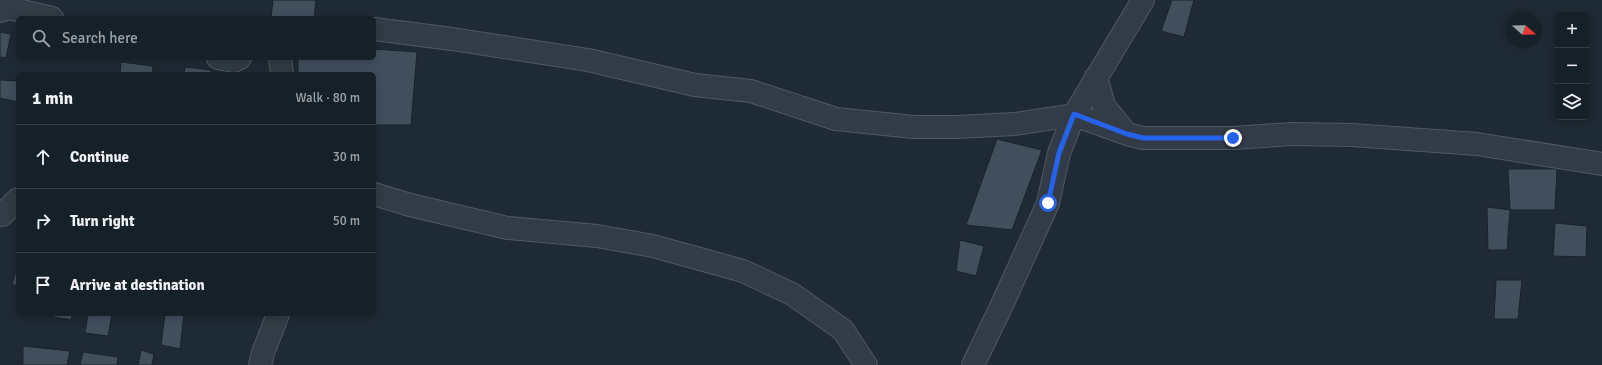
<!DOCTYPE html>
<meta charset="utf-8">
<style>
body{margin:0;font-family:Signika,sans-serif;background:#232d34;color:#f1f3f6}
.controls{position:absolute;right:12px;top:12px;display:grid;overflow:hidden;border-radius:6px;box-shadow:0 2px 10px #0003}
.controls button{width:36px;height:36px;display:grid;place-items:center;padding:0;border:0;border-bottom:1px solid #353e45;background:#162028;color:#f1f3f6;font:20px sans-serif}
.compass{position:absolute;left:1506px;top:12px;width:36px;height:36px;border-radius:50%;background:#162028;box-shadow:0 2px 10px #0003;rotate:110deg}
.stop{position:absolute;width:12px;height:12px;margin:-9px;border:3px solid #2563eb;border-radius:50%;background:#fff}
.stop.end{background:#2563eb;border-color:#fff;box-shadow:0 1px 4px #0008}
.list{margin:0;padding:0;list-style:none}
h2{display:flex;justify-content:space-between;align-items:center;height:52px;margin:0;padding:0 16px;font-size:17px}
h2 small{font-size:13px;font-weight:400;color:#9ea3a8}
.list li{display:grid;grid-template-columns:26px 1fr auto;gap:12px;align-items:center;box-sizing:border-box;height:64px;padding:0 16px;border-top:1px solid #353e45}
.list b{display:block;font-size:15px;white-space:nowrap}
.list em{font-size:13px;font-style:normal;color:#9ea3a8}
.icon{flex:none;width:22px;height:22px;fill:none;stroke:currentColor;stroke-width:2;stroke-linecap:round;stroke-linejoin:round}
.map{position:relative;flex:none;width:1602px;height:365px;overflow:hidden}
.search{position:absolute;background:#162028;box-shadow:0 2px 10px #0003;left:16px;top:16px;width:360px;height:44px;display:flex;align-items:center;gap:10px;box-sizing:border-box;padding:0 14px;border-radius:6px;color:#9ea3a8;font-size:15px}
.panel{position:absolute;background:#162028;box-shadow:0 2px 10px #0003;left:16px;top:72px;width:360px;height:244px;border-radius:6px}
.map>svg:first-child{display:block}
</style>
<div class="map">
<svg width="1602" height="365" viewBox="0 0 1602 365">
<rect width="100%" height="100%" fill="#1e2a35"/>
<!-- building -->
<g fill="#414f5d" stroke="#19222c">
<path d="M273 0H316L314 18 271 17Z"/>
<path d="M1172 0H1194L1184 37 1161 31Z"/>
<path d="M0 32 11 34 6 58 0 57Z"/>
<path d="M374 49 417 52 411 125H375L374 132V74H298V58H374Z"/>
<path d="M121 62 153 66 152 74H120Z"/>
<path d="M185 67 211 70 210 74H184Z"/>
<path d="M0 80 18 81V102L0 98Z"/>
<path d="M997 139 1042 150 1012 230 966 225Z"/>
<path d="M1508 169H1557L1555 210H1510Z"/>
<path d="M1487 207 1510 210 1507 250H1488Z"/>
<path d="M1555 223 1587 226 1586 257 1553 256Z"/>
<path d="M960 240 984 246 976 276 956 271Z"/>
<path d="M18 263V285H12Z"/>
<path d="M1496 280H1522L1518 319H1494Z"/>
<path d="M50 314H73L71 320 49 316Z"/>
<path d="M88 314H112L108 336 85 333Z"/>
<path d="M165 314H184L180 349 161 345Z"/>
<path d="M23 346 70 351 67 365H23Z"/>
<path d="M141 350 154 354 152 365H138Z"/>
<path d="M83 352 118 357 117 365H80Z"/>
</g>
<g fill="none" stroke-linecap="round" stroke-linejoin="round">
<defs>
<g id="street">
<path d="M0 11 9 8 52 18"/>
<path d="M374 29 452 39 588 60 695 85 751 91 836 119 914 127H957L1015 124 1074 115 1127 134 1143 138H1233L1292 134 1352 135 1477 144 1602 164"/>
<path d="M218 58 234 61 240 58"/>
<path d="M280 58 282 74"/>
<path d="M1096 77 1104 106 1126 133"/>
<path d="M374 194 410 205 508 228 597 236 653 246 743 271 792 294 843 330 866 365"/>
<path d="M0 215H2L18 199"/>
<path d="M260 365 263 353 278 314"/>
<path d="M973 365 1001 307 1048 203 1059 153 1074 115 1143 0"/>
</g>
</defs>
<!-- street casing -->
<use href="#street" stroke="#4f5964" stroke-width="24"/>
<!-- street -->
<use href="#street" stroke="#323b46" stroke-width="22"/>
</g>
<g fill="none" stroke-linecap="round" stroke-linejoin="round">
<!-- route -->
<path stroke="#2563eb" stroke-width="5" d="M1048 203 1059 153 1074 114 1127 134 1143 138H1233"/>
</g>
</svg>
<div class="controls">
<button>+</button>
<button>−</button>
<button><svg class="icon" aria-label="layers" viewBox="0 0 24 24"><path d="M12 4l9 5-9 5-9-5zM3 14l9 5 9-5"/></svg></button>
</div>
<svg class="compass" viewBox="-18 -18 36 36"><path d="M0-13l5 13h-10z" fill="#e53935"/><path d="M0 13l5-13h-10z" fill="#9ea3a8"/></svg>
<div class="stop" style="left:1048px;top:203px"></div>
<div class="stop end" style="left:1233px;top:138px"></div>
<div class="search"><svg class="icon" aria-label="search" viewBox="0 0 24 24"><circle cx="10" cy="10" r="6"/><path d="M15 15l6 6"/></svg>Search here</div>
<section class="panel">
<h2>1 min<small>Walk · 80 m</small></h2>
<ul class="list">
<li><svg class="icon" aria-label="ahead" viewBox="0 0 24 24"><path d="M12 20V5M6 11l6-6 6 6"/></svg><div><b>Continue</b></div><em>30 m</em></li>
<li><svg class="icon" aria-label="right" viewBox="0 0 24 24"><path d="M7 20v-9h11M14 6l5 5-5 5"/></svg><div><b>Turn right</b></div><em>50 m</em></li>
<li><svg class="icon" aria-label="arrive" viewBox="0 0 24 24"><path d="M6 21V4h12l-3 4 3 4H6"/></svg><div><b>Arrive at destination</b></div></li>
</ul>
</section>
</div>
